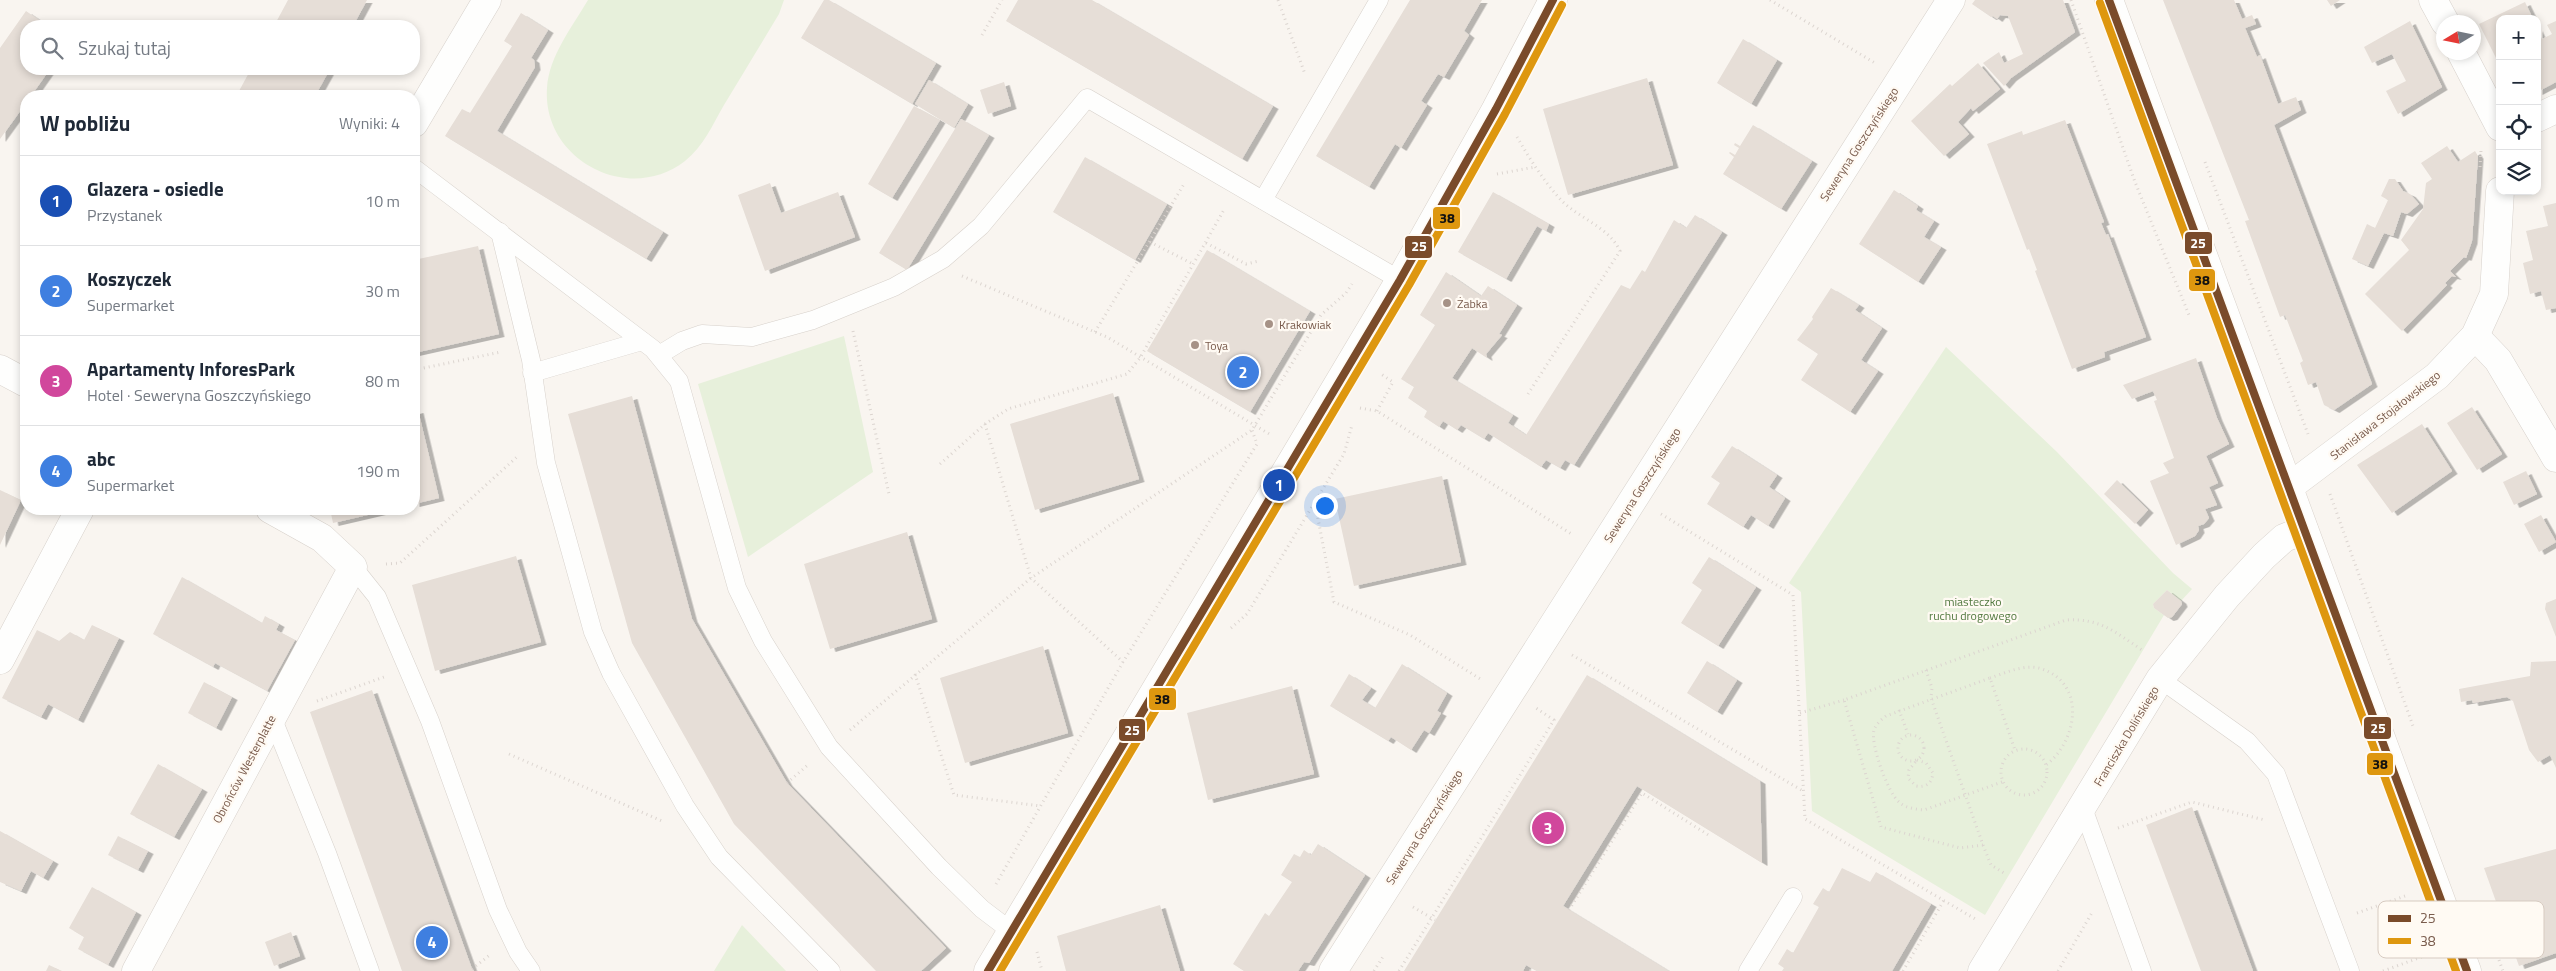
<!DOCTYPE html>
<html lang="pl">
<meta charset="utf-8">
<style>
body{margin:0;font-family:"Titillium Web",sans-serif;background:#f6f6f7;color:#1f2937}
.controls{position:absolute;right:15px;top:15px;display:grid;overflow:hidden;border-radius:10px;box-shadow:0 2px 8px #0003}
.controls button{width:45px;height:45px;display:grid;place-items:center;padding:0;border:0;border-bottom:1px solid #e0e1e3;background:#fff;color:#1f2937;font:25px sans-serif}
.compass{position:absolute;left:2436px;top:15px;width:45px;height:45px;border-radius:50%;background:#fff;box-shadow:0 2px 8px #0003;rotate:260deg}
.you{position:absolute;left:1324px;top:505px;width:18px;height:18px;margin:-12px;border:4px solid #fff;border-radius:50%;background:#1a73e8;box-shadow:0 0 0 8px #1a73e833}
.badge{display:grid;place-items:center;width:32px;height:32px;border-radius:50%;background:#0b8043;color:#fff;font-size:16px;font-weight:700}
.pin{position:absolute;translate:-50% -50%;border:2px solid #fff;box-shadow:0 1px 5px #0006}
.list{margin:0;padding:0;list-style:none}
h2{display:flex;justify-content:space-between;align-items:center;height:65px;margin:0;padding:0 20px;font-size:21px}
h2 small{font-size:16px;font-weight:400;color:#747a83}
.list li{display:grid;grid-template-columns:32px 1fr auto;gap:15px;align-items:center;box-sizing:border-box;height:90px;padding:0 20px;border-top:1px solid #e0e1e3}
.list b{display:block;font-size:19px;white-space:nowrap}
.list p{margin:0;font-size:16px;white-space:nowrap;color:#747a83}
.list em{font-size:16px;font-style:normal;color:#747a83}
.icon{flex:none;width:28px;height:28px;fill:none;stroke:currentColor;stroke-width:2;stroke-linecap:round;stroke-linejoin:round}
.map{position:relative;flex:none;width:2556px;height:971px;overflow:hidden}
.search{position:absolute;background:#fff;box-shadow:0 2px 8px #0003;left:20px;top:20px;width:400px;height:55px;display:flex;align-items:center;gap:12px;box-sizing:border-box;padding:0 18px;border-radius:20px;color:#747a83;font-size:19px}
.panel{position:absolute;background:#fff;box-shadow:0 2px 8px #0003;left:20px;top:90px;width:400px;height:425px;border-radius:20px}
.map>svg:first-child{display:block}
</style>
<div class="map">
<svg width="2556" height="971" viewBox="0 0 2556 971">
<defs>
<filter id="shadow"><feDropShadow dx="5.5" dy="3" stdDeviation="0" flood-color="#0004"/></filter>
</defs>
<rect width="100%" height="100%" fill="#f9f5f0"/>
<!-- green -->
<g fill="#e7f0db">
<path d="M588 0H784L779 14C761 44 742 75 724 105 713 124 703 147 685 161 629 205 542 160 547 88 549 56 572 27 588 0Z"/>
<path d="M844 336 873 472 748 557 698 384Z"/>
<path d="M1946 347 2057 452 2173 573 2192 589 2181 601 2167 590 2153 604 2154 608 2164 615 1985 915 1812 811 1801 592 1789 583Z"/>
<path d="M742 925 786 971H714Z"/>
</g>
<!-- building -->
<g fill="#e6ded7" filter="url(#shadow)">
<path d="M288 0H367L353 26H274Z"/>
<path d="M824 0H829L936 63 912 104 801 38Z"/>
<path d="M1018 0H1092L1273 106 1242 159 1006 21Z"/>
<path d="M1410 0H1482L1464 31 1469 35 1444 77 1438 74 1421 101 1427 105 1401 148 1395 144 1369 187 1316 156Z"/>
<path d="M1975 0H2063L2075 32 2011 78 2004 86 1983 63 1999 52 2004 63 2023 54 2008 16 2000 15 1997 19 1993 16 1991 17 1972 4Z"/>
<path d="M2163 0H2234L2242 19 2252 15 2256 24 2245 28 2257 57 2260 55 2278 104 2296 97 2301 110 2274 125 2372 384 2334 410 2324 405 2316 382 2308 385 2300 363 2303 361 2285 315 2280 317 2245 221 2249 220Z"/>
<path d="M2327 0H2340L2331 6Z"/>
<path d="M2525 2 2533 19H2500V66L2479 24Z"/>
<path d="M26 11 48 26H26V69H50L31 96H26V103L0 139V48Z"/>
<path d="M521 13 548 30 531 58 534 60 535 67 497 131 663 232 646 259 445 136 462 109 470 113 512 46 504 41Z"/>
<path d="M2410 21 2442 87 2398 114 2386 91 2406 81 2392 54 2372 63 2364 47Z"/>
<path d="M2556 21V82L2537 92V28L2542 39 2552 34 2547 25Z"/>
<path d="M1743 39 1777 60 1751 104 1717 83Z"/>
<path d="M1978 63 2000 89 1973 111 1971 108 1958 122 1969 134 1944 156 1911 121 1950 84 1952 86Z"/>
<path d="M251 69H330L315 96H247L239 91Z"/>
<path d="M1647 78 1673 165 1568 195 1543 109Z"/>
<path d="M929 80 968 104 954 128 915 104Z"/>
<path d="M1004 82 1011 106 988 114 980 90Z"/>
<path d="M914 106 940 120 892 198 868 184Z"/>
<path d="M961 119 989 135 907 270 879 253Z"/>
<path d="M2065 120 2104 222 2101 223 2106 235 2108 234 2146 337 2104 352 2105 357 2072 369 2035 271 2037 270 2029 249 2027 250 1987 144 2022 131 2023 135Z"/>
<path d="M1753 125 1812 161 1781 209 1723 174 1734 157 1729 153 1730 152 1735 155 1739 148 1734 145 1735 143 1740 146Z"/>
<path d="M2447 146 2458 162 2475 151 2478 156 2472 241 2466 258 2464 257 2450 271 2456 277 2452 276 2445 283 2447 285 2402 331 2365 294 2409 250 2401 240 2423 209 2426 183 2432 179 2421 163Z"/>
<path d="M1085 157 1167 204 1135 260 1053 212Z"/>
<path d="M2389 179H2395L2403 191 2410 194 2419 204 2407 214 2401 212 2393 236 2384 233 2368 266 2352 259 2367 224 2375 228 2388 200 2381 196Z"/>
<path d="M770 183 781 213 838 192 855 237 765 271 738 195Z"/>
<path d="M1894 190 1918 206 1916 210 1934 221 1924 237 1941 247 1918 282 1859 244Z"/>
<path d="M1493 192 1549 224 1546 231 1537 226 1506 279 1458 252Z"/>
<path d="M2556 203V308L2546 310 2541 291 2530 294 2523 263 2533 260 2526 231 2548 226 2543 206Z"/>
<path d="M1695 215 1722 232 1574 465 1565 460 1560 468 1546 460 1541 467 1488 433 1484 439 1461 425 1457 430 1443 421 1439 427 1424 417 1427 411 1408 398 1414 387 1401 379 1435 325 1420 315 1446 272 1481 296 1488 286 1517 305 1499 334 1502 335 1486 354 1487 358 1472 348 1452 378 1513 415 1508 423 1526 435 1621 285 1630 289 1642 270 1645 272 1674 220 1686 228Z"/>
<path d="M478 246 499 334 414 353V260Z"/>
<path d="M1207 250 1310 311 1250 412 1147 351Z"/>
<path d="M1831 288 1859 305 1855 310 1882 328 1861 360 1878 371 1850 412 1801 380 1818 354 1797 340 1813 319 1812 317Z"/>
<path d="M2196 358 2217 418 2229 444 2206 456 2218 483 2209 487 2217 505 2205 509 2209 518 2204 524 2198 526 2199 530 2195 536 2176 545 2150 481 2169 473 2163 463 2174 458 2154 401 2157 400 2153 391 2132 399 2123 385Z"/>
<path d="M1113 393 1139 479 1035 510 1010 424Z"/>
<path d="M632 396 692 619 787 783 946 948 921 971H876L734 824 632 643 568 414Z"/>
<path d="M2472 407 2502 454 2477 470 2447 423Z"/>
<path d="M418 410 439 498 414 504V411Z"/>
<path d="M2422 424 2452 471 2392 513 2357 465Z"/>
<path d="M1732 446 1777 475 1769 487 1785 498 1768 526 1751 515 1743 527 1707 504 1720 483 1711 477Z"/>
<path d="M2526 471 2537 494 2514 505 2503 482Z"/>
<path d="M1442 476 1461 562 1354 586 1335 499Z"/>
<path d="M2117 480 2148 510 2135 524 2104 494Z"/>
<path d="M0 490 21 500 0 545Z"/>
<path d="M330 509H389V510L333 523Z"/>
<path d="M2541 515 2556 542 2539 552 2524 524Z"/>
<path d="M907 532 932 619 830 649 804 564Z"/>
<path d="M516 556 541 642 435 671 412 585Z"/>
<path d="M1709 557 1756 587 1718 646 1681 623 1702 590 1692 583Z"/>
<path d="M182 577 262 623 265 616 279 624 276 630 295 640 267 691 215 663 213 667 153 634Z"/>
<path d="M2167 590 2181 601 2182 604 2172 617 2168 618 2154 608 2153 604Z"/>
<path d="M2556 599V637L2545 609 2546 603Z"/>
<path d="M92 625 119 638 78 720 48 704 41 717 2 698 37 630 59 641 70 632 84 640Z"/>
<path d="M1043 646 1068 733 965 763 940 678Z"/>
<path d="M1707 661 1737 680 1717 712 1687 693Z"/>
<path d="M2556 661V768L2550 755 2538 762 2529 750 2513 701 2507 697 2473 703 2472 700 2461 702 2459 689 2530 676 2531 662Z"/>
<path d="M1402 664 1447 693 1437 711 1441 713 1429 733 1424 730 1411 750 1391 737 1388 741 1330 706 1349 674 1371 688 1362 700 1375 708Z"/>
<path d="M1587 675 1760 781 1762 863 1637 786 1563 906 1669 971H1537L1526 965 1523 971H1404Z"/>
<path d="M204 682 232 697 216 728 188 713Z"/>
<path d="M1292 686 1314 774 1208 800 1187 713Z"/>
<path d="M372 690 472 969 474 971H402L310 712Z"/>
<path d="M158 764 202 789 174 837 130 814Z"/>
<path d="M2192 807 2253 971H2201L2146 825Z"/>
<path d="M0 831 53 861 43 878 31 871 21 891 0 882Z"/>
<path d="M118 836 148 851 138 870 108 855Z"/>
<path d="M1318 844 1365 875 1309 963 1304 962 1298 971H1244L1233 964 1265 913 1269 916 1292 882 1281 875 1294 854 1300 857 1304 850 1311 855Z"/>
<path d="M2556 849V953L2519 966 2484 868Z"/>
<path d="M1842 868 1870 882 1876 872 1931 904 1892 971H1782L1784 968 1778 964 1787 949 1793 953 1819 907 1813 904 1823 888 1829 892Z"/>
<path d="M92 887 136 912 108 965 78 949 84 937 69 928Z"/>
<path d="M1160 905 1180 971H1066L1057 936Z"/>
<path d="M291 932 300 956 274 966 265 942Z"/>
<path d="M49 965 62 971H46Z"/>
</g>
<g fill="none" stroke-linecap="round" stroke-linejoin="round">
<defs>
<g id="lane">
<path d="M414 168 653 349 679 381 737 588 763 641 829 747 939 867 982 909 1011 931"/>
<path d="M1263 200 1379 0"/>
<path d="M500 232 531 360 546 463 593 632 611 673 685 806 719 857 831 971"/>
<path d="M659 355 682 341 702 334 752 337 813 320 894 287 943 259 981 226 1087 98 1400 280"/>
<path d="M532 373 642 341"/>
<path d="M353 567 377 597 430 721 498 910 518 952 531 971"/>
<path d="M2160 679 2247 741 2276 774 2350 971"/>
<path d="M272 717 327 853 370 971"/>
<path d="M2083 808 2142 971"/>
<path d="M1748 971 1793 897"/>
</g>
<g id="street">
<path d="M2433 0 2445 22"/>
<path d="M2461 52 2500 127"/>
<path d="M2537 118 2556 109"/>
<path d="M414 123 487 0"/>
<path d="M2475 336 2498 360 2556 458"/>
<path d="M0 369 26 383"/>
<path d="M2289 487 2437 376 2475 336 2494 294 2500 191"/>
<path d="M0 660 80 509"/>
<path d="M136 971 353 567 322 538 270 509"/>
<path d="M1333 971 1951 0"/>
<path d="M1982 971 2160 679 2227 596 2264 556 2284 538 2304 530"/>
</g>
<g id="secondary">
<path d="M2109 0 2467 971"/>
<path d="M988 971 1400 280 1496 109 1553 0"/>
</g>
</defs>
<!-- lane casing -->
<use href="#lane" stroke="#d7d1cb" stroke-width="19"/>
<!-- street casing -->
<use href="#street" stroke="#d7d1cb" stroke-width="29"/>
<!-- secondary casing -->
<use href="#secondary" stroke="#d9d2cb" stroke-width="29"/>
<!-- path -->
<g stroke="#dcd5d0" stroke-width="3" stroke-dasharray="1 4" stroke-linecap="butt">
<path d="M1278 0 1305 74"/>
<path d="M1770 0 1875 63"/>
<path d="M2071 0 2135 182 2189 315"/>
<path d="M982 35 1002 0"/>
<path d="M1517 137C1530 159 1544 182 1562 201 1580 219 1609 227 1620 251L1528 394"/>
<path d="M2205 162 2308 434"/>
<path d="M2480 167 2481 150"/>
<path d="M1497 174 1535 167"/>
<path d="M1150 242 1193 264"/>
<path d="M1206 243 1246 264 1259 261"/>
<path d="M962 276 1107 337 1271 435"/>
<path d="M853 331 889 494"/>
<path d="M1095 332 1184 184"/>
<path d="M414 370 501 352"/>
<path d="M1360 408 1377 411 1573 535"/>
<path d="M1377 411 1393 382 1381 374"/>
<path d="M985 424 1031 578 1123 662"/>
<path d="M940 464 985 424 1008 409 1127 374 1140 358 1225 208"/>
<path d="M2330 494 2413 726"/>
<path d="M1315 503 1334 602 1410 635 1482 680"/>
<path d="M230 509 238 513"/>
<path d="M1661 514 1793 595 1805 819 1977 920"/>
<path d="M386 564 400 563 518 456"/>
<path d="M1231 628 1247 614 1344 454 1352 425"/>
<path d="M1572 655 1803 791"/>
<path d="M1926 670 1932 688 1931 698 1983 845 1991 865 2004 873"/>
<path d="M915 674 954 795 1041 806"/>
<path d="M1990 678C2005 673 2026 663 2042 669 2087 684 2077 742 2046 765"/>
<path d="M317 701 384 677"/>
<path d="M1899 710 1908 734"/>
<path d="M1800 713 1844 700"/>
<path d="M850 730 1031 578 1252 430 1321 315 1346 293 1352 284"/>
<circle cx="1911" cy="748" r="13"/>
<circle cx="2024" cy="772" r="23"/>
<path d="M509 754 662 821"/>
<path d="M1917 760 1926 763 1933 773C1932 783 1926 788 1916 786L1908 778 1909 770Z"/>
<path d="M2002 782 1924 810C1915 809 1905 808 1899 802 1888 793 1870 744 1874 730 1876 724 1881 720 1886 716L1990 678 2015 750"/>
<path d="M787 783 809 764"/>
<path d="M2118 828 2192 802 2265 820"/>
<path d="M1983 845 1960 848 1881 827 1844 700 2066 620C2100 618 2115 632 2142 650"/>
<path d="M996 884 1123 662 1257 444 1252 430"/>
<path d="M1413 907 1435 920"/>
<path d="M1569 910 1642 793 1710 836"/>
<path d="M2357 913 2405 896"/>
<path d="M1037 952 1042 971"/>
<path d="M2499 960 2503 971"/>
<path d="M472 969 491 954"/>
<path d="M1374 971 1384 955"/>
<path d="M1399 971 1554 720 1536 708"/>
<path d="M1530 971 1532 968"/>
<path d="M1903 971 1944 900"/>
<path d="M2058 971 2093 911"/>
<path d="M2383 971 2427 955"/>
</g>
<!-- lane -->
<use href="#lane" stroke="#fefefd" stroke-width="18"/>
<!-- street -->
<use href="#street" stroke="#fefefd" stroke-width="28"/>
<!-- secondary -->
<use href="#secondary" stroke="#fefefd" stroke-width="28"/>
<defs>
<g id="bus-1">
<path d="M2109 0 2467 971"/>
<path d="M988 971 1400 280 1496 109 1553 0"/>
</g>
<g id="bus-2">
<path d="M2100 3 2456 971"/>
<path d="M1000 971 1409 285 1505 114 1562 5"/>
</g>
</defs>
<!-- bus-1 casing -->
<use href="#bus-1" stroke="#fffaf3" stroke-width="11"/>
<!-- bus-2 casing -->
<use href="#bus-2" stroke="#fffaf3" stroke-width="11"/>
<!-- bus-1 -->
<use href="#bus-1" stroke="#7a4b2a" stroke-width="8"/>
<!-- bus-2 -->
<use href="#bus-2" stroke="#de970f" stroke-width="8"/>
</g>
<!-- markers -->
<g fill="#a69286" stroke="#fffaf3" stroke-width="2">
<circle cx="1447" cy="303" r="5"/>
<circle cx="1269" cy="324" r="5"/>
<circle cx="1195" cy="345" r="5"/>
</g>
<g text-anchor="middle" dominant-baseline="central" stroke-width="4.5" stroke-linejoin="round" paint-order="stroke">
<!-- street labels -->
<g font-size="12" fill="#7a5c4d" stroke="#fffaf3">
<text transform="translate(1859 144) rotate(-57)">Seweryna Goszczyńskiego</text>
<text transform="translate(2385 415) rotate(-38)">Stanisława Stojałowskiego</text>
<text transform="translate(1642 485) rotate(-58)">Seweryna Goszczyńskiego</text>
<text transform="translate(2126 736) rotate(-59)">Franciszka Dolińskiego</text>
<text transform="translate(244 769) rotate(-62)">Obrońców Westerplatte</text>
<text transform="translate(1424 827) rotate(-58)">Seweryna Goszczyńskiego</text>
</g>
<!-- poi labels -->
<g font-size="12" fill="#7a5c4d" stroke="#fffaf3" text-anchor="start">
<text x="1457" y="303">Żabka</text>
<text x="1279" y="324">Krakowiak</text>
<text x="1205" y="345">Toya</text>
</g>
<!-- park labels -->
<g font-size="12" fill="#537a41" stroke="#fffaf3">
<text x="1973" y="601">miasteczko<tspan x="1973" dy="14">ruchu drogowego</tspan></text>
</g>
</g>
<!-- legend -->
<rect x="2378" y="901" width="166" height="57" rx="8" fill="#fffaf3" stroke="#d7cbc1" stroke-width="1"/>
<rect x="2388" y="915" width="23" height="7" fill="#7a4b2a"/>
<rect x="2388" y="938" width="23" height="6" fill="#de970f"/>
<g font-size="14" fill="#7a5c4d">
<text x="2420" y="923">25</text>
<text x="2420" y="946">38</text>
</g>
<g stroke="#fffaf3" stroke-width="2">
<rect x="1432" y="206" width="29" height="24" rx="5" fill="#de970f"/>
<rect x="2184" y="231" width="29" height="24" rx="5" fill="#7a4b2a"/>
<rect x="1404" y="235" width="29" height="24" rx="5" fill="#7a4b2a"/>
<rect x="2188" y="268" width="28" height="24" rx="5" fill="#de970f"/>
<rect x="1148" y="687" width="29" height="24" rx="5" fill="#de970f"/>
<rect x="2363" y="716" width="29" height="24" rx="5" fill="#7a4b2a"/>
<rect x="1118" y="718" width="28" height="24" rx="5" fill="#7a4b2a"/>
<rect x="2366" y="752" width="28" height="24" rx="5" fill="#de970f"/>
</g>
<g font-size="14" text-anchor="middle" font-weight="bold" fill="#fff">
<text x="2198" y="248">25</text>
<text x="1419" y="251">25</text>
<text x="2378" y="733">25</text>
<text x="1132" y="735">25</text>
</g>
<g font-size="14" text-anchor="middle" font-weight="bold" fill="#111">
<text x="1447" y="223">38</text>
<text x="2202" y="285">38</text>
<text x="1162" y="704">38</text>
<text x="2380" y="769">38</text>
</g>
</svg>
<div class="controls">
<button>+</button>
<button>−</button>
<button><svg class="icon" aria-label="locate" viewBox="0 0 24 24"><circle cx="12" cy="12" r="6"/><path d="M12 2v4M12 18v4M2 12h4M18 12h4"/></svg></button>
<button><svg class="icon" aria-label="layers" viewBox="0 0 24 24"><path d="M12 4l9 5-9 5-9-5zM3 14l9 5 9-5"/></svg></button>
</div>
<svg class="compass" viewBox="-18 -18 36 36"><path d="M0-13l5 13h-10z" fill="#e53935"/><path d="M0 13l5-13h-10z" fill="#747a83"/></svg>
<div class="you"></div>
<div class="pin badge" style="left:1279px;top:485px;background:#1a4fb4">1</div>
<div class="pin badge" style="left:1243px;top:372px;background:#3f7fe0">2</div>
<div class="pin badge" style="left:1548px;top:828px;background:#d1479c">3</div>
<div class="pin badge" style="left:432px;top:942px;background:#3f7fe0">4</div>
<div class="search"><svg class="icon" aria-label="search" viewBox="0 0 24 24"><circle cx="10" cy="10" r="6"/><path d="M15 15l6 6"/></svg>Szukaj tutaj</div>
<section class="panel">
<h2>W pobliżu<small>Wyniki: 4</small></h2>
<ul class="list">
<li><span class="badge" style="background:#1a4fb4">1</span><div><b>Glazera - osiedle</b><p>Przystanek</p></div><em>10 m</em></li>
<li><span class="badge" style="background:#3f7fe0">2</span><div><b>Koszyczek</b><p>Supermarket</p></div><em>30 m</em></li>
<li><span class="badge" style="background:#d1479c">3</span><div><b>Apartamenty InforesPark</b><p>Hotel · Seweryna Goszczyńskiego</p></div><em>80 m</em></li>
<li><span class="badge" style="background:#3f7fe0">4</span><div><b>abc</b><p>Supermarket</p></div><em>190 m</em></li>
</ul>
</section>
</div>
